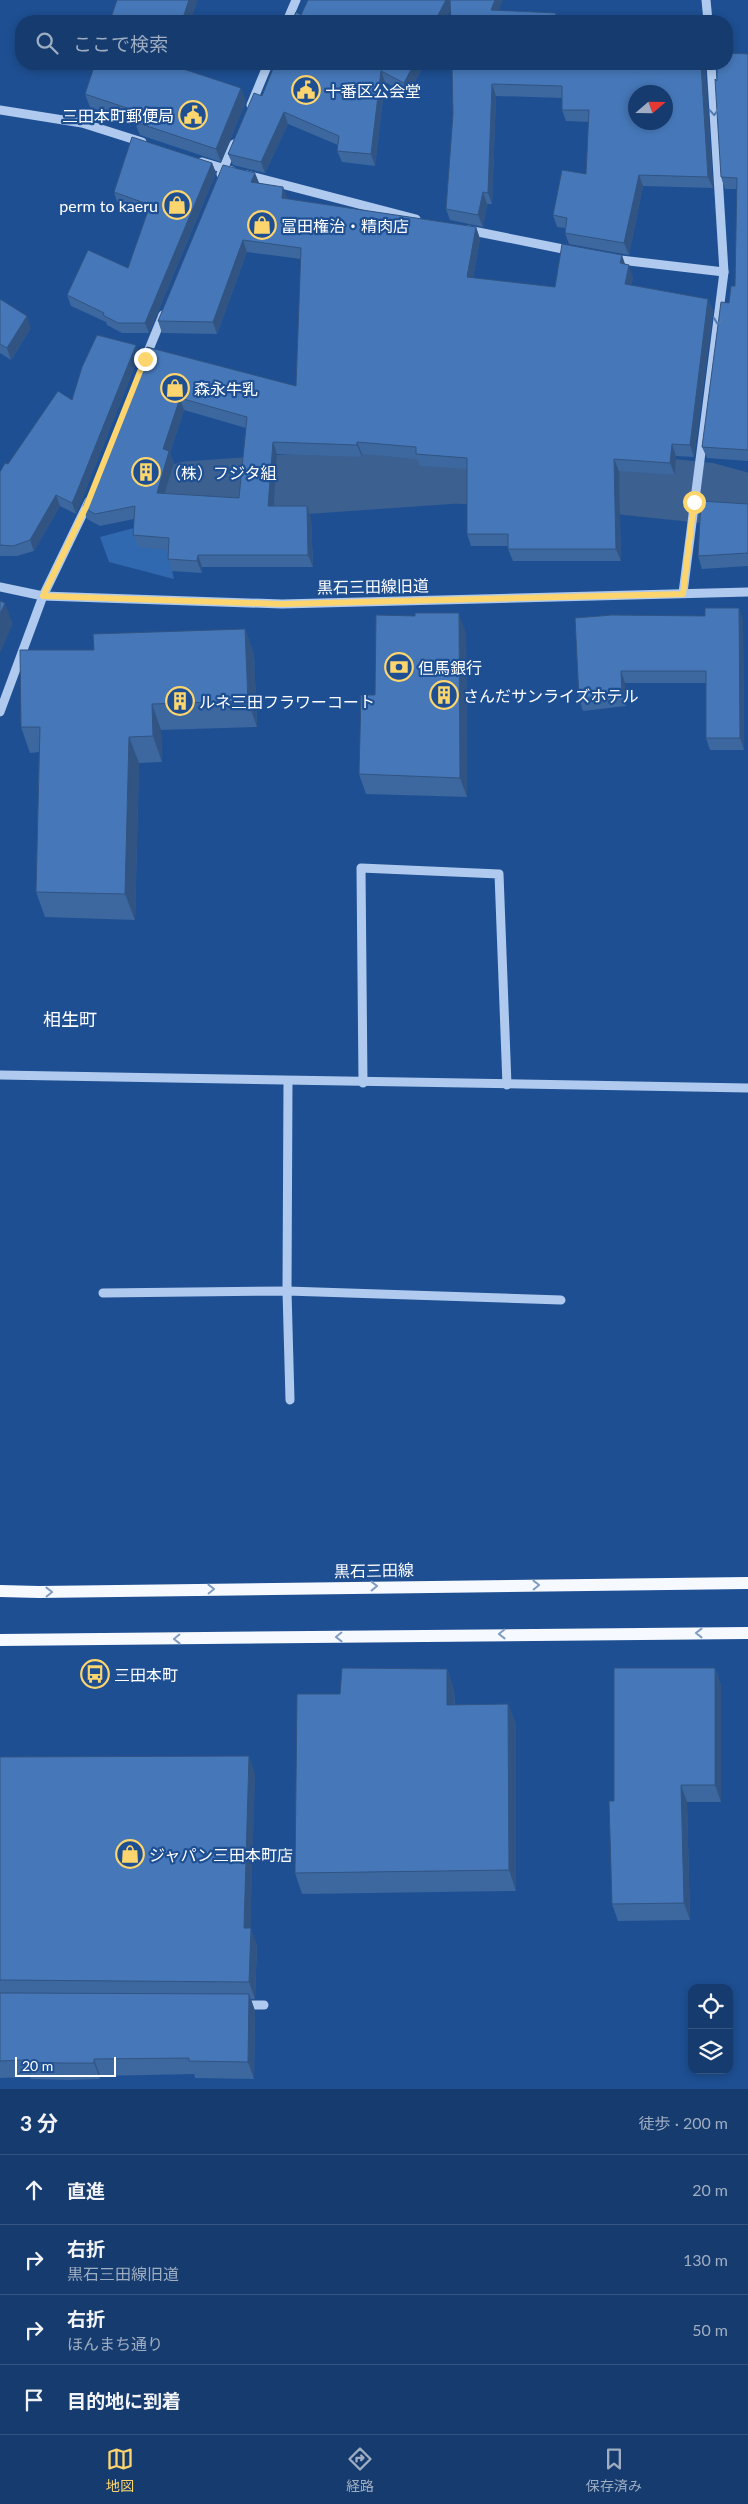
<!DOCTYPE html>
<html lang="ja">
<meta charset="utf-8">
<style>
body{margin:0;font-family:Lato,"Noto Sans JP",sans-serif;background:#1f4273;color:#f1f3f6}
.controls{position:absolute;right:15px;bottom:15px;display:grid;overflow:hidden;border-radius:10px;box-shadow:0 2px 8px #0003}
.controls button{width:45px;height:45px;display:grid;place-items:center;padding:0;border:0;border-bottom:1px solid #355581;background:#163b6e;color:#f1f3f6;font:25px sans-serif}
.compass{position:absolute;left:628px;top:85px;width:45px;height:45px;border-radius:50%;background:#163b6e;box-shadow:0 2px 8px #0003;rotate:70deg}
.scale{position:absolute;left:15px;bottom:12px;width:101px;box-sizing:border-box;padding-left:5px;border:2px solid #fff;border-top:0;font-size:14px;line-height:18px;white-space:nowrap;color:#fff;-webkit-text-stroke:4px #1e4f92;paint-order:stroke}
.stop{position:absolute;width:15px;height:15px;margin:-11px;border:4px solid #fdd56e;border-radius:50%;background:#fff}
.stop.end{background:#fdd56e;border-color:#fff;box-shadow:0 1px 5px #0008}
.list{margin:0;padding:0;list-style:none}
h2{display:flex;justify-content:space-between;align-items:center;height:65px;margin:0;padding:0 20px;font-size:21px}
h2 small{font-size:16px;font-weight:400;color:#9eadc2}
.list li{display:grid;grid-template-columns:32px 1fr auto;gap:15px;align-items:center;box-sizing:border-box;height:70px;padding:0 20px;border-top:1px solid #355581}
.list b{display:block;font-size:19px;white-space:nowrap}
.list p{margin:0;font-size:16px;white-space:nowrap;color:#9eadc2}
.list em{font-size:16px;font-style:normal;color:#9eadc2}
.icon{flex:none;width:28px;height:28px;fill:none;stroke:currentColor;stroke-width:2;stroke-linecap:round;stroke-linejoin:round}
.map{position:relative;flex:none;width:748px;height:2089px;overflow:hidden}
.search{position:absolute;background:#163b6e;box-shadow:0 2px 8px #0003;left:15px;right:15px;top:15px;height:55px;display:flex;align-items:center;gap:12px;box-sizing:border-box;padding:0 18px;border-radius:20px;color:#9eadc2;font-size:19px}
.sheet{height:345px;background:#163b6e}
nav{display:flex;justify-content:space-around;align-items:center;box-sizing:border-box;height:70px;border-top:1px solid #355581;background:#163b6e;font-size:14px;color:#9eadc2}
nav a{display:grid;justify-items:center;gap:2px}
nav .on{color:#fdd56e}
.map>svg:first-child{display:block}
</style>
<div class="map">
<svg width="748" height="2089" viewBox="0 0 748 2089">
<rect width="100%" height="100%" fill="#1e4f92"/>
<!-- green -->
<path fill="#3169b0" d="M179 516 172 571 174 579 109 562 100 537Z"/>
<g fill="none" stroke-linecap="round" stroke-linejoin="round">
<!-- river -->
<path stroke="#3c6090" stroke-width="61" d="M164 501 187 492 456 473 581 480 707 493 748 504"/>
<!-- minor -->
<g stroke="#afcaee" stroke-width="9">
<path d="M706 0 708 21"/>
<path d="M287 21 296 0"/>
<path d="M251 105 268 64"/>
<path d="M0 110 82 123 142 142"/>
<path d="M202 162 232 171"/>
<path d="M221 174 234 144"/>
<path d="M247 175 416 219"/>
<path d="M468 230 573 251"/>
<path d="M612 259 724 272"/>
<path d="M145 359 163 315"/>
<path d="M0 587 43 596 282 604 748 592"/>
<path d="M683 593 724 272 711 64"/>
<path d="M0 712 43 596 89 501"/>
<path d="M0 1075 748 1088"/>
<path d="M288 1082 287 1291 290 1400"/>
<path d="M363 1083 361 868 499 874 507 1085"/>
<path d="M103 1293 287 1291 561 1300"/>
<path d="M243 2005H264"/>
</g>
<!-- major -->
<g stroke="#f6f9ff" stroke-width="12">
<path d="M0 1591 39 1592 748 1583"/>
<path d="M0 1640 748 1633"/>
</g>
</g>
<!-- wall -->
<g fill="#3c679f" fill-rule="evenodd">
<path d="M748 54V461L707 458 702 447 729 303 735 286 737 189H725L721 177 717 81Z"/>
<path d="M275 64H424L408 95 385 82 375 166 342 162 337 151 338 145 288 124 265 173 233 165 228 154 262 96Z"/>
<path d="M452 64H705L713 188 643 186 629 255 569 244 565 233V228L557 227 553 215 586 174 589 122 566 121 562 110V98L496 96 492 204H487L483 227 450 220 446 209 453 114Z"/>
<path d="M176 67 246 101 221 162 140 135 135 123 90 107 85 94Z"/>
<path d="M212 163 216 173 149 333H122L107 325 106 322 71 306 67 295 128 268 148 213 117 202 114 192Z"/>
<path d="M259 183 288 199 476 227 480 239 473 278 555 287 625 264 633 277 631 285 708 299 713 311 694 457 676 456 675 475 619 471 621 561H513L508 549V546H471L467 534V469L420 466 417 459 362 454V457L277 454 274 506 311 518 313 567H202V573L172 571 168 559V550L138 547 133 535 134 519 100 526 87 519 83 507 147 347 296 386 301 259 247 252 217 334 162 333 158 321ZM184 410 246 428 239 498 164 494 174 463 170 453Z"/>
<path d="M0 300 31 328 11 360 0 353Z"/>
<path d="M139 356 80 504 76 514 60 506 34 551 17 556H0V472L72 400Z"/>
<path d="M748 504V566L702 569 698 556Z"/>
<path d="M739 608 743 621 744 750H710L706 738V683H625L626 706 583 711 579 698 705 616Z"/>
<path d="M245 629 254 655 257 727 161 730 162 762 139 763 135 920 45 917 36 892 39 752 30 753 21 727 94 650Z"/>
<path d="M466 633 467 797 366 794 359 774Z"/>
<path d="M715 1668 721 1685V1802H687L690 1920 618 1921 612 1904 614 1801Z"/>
<path d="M447 1669 454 1690 455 1705 508 1704 516 1725V1891L302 1894 295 1873 340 1694Z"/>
<path d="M0 1757 255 1773 250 1928 257 1945 255 1999H251L255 2011 254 2079 195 2078 194 2074 100 2076V2079L67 2080 31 2079 30 2077 0 2078Z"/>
</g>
<!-- shaded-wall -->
<g fill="#315482">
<path d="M189 0H198L191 21H182Z"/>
<path d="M446 0H453L454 3 445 21H435Z"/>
<path d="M495 0H503L495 21 491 10Z"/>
<path d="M556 13 559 21H555Z"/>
<path d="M168 64H177L173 77Z"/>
<path d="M414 64H424L408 95 404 83Z"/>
<path d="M701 64H705L713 188 708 177Z"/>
<path d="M381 71 385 82 375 166 371 154Z"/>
<path d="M492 84 496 96 492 204 488 193Z"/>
<path d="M241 88 246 101 221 162 216 149Z"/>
<path d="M284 112 288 124 265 173 261 162Z"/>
<path d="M212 163 216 173 149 333 145 323Z"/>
<path d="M255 173 260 185 251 182Z"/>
<path d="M639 175 643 186 629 255 624 243Z"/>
<path d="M283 187 288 199 286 210 282 198Z"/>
<path d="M483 192 487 204 483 227 478 215Z"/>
<path d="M476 227 480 239 471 289 467 277Z"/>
<path d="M243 240 247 252 217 334 213 322Z"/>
<path d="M622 255 626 267 620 263Z"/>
<path d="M629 265 633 277 629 296 625 284Z"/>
<path d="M708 299 713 311 694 457 690 445Z"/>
<path d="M27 316 31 328 11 360 7 348Z"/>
<path d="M136 345 139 356 80 504 76 514 72 503Z"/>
<path d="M180 398 184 410 170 453 174 463 161 505 157 493 163 449Z"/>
<path d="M273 442 277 454 273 518 268 506Z"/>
<path d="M357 442 362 454V457L357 445Z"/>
<path d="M672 444 676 456 675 475 670 463Z"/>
<path d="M614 459 619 471 621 561 616 549Z"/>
<path d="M56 495 60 506 34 551 30 540Z"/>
<path d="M307 506 311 518 313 567 308 555Z"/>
<path d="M198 555 202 567V573L197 561Z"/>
<path d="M5 603 13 624 0 653V614Z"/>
<path d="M739 608 743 621 744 750 740 738Z"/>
<path d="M459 613 466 633 467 797 460 778Z"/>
<path d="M245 629 254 655 257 727 248 701Z"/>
<path d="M621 671 625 683 626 706 622 694Z"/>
<path d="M152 704 161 730 162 762 153 736Z"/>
<path d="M129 737 139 763 135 920 125 894Z"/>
<path d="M715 1668 721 1685V1802L715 1785Z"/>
<path d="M447 1669 454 1690 455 1726 447 1705Z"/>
<path d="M508 1704 516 1725V1891L509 1870Z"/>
<path d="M249 1756 255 1773 250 1945 244 1928Z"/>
<path d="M681 1785 687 1802 690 1920 684 1903Z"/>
<path d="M251 1928 257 1945 255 1999 249 1982Z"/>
<path d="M249 1994 255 2011 254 2079 248 2062Z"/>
<path d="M94 2059 100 2076V2079L94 2063Z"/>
</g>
<!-- building -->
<g fill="#4678b9" stroke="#315482" fill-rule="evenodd">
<path d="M117 0H189L182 21H110Z"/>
<path d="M308 0H446L435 21H292L296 12 301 15Z"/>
<path d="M450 0H495L491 10 556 13 555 21H451Z"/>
<path d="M727 53 748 54V450L702 447 721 302 729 303 731 286H735L737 178 721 177 715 79 717 81V64H727Z"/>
<path d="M95 64H168L241 88 216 149 135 122 139 112 85 94Z"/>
<path d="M275 64H414L404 83 381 71 371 154 337 151 339 136 284 112 261 162 228 154 254 93 262 96Z"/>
<path d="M452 64H701L708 177 639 175 624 243 565 233 567 218 553 215 562 170 586 174 589 110H562V86L492 84 488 193 483 192 478 215 446 209 453 114ZM636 92H666V122H636Z"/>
<path d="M132 137 212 163 145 323H118L103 315 104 313 67 295 88 250 128 268 150 205 114 192Z"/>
<path d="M223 165 255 173 251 182 283 187 282 198 476 227 467 277 555 287 562 244 622 255 620 263 629 265 625 284 708 299 690 445 672 444 670 463 614 459 616 549H508V534H467V458L416 454V447L357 442V445L273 442 268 506H307L308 555H198L197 561 168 559 169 538 133 535 135 506 95 514 83 507 147 347 296 386 301 248 243 240 213 322 158 321ZM180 398 247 417 239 498 157 493 169 451 163 449Z"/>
<path d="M0 299 27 316 7 348 0 344Z"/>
<path d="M97 335 136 345 76 494 72 503 56 495 30 540 13 546 0 545V472L5 463 8 464 58 391 72 400 82 367Z"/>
<path d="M701 501 748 504V553L698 556Z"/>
<path d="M0 601 5 603 0 614Z"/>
<path d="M705 608H739L740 738H706V671H621L622 694 579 698 575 618 612 615 705 616Z"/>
<path d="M415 613H459L460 778 359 774 361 695H375L376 615 415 616Z"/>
<path d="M245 629 248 701 152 704 153 736 129 737 125 894 36 892 40 727H21L20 650H94L93 634Z"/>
<path d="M342 1668 447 1669V1705L508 1704 509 1870 295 1873 297 1694H340Z"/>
<path d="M614 1668H715V1785H681L684 1903 612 1904 609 1801H614Z"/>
<path d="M249 1756 244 1928H251L249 1982 0 1980V1757Z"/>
<path d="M0 1993 249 1994 248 2062 189 2061V2058L94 2059V2063H61L25 2062V2060L0 2061Z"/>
</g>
<!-- one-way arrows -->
<defs><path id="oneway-chevron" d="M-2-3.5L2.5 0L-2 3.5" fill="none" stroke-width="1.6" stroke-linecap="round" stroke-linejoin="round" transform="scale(1.25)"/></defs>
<g stroke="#517ab2">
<use href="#oneway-chevron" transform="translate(714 112) rotate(86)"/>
<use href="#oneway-chevron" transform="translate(718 321) rotate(97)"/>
</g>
<g stroke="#7f9cc3">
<use href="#oneway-chevron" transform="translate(536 1585) rotate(-1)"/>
<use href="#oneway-chevron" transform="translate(374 1586) rotate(-1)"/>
<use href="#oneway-chevron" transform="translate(211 1589) rotate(-1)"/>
<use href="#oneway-chevron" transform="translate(49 1592) rotate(-1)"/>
<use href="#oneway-chevron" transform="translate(699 1633) rotate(180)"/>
<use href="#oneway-chevron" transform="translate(502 1634) rotate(179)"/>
<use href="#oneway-chevron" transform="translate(339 1637) rotate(179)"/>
<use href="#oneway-chevron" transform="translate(177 1639) rotate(179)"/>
</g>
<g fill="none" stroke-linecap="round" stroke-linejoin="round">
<!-- route -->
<path stroke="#fdd56e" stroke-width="6" d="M145 359 86 507 43 596 282 604 683 594 694 502"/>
</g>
<!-- icons -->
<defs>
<symbol id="civic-ring" viewBox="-11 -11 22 22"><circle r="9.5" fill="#1e4f92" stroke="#fdd56e" stroke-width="1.5"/><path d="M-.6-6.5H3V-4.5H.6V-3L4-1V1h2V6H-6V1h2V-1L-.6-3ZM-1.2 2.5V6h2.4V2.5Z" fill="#fdd56e"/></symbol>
<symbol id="shop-ring" viewBox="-11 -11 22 22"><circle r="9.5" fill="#1e4f92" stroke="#fdd56e" stroke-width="1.5"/><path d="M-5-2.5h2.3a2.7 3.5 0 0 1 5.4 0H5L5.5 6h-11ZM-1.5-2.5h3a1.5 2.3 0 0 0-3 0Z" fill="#fdd56e"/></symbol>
<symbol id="building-ring" viewBox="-11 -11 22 22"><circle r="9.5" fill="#1e4f92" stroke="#fdd56e" stroke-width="1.5"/><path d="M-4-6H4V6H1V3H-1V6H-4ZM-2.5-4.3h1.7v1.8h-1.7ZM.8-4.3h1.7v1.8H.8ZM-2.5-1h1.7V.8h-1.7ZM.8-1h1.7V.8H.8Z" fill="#fdd56e"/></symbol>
<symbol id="bank-ring" viewBox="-11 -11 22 22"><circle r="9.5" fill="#1e4f92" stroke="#fdd56e" stroke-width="1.5"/><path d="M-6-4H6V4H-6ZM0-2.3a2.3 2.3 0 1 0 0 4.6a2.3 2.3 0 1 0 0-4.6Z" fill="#fdd56e"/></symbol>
<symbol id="bus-ring" viewBox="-11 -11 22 22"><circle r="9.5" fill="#1e4f92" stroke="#fdd56e" stroke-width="1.5"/><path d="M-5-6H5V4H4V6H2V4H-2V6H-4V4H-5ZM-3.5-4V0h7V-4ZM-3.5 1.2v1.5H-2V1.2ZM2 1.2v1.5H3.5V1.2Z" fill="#fdd56e"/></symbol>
</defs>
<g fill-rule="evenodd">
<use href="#civic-ring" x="290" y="74" width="32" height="32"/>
<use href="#civic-ring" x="177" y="99" width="32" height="32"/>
<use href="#shop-ring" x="161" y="189" width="32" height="32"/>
<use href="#shop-ring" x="246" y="209" width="32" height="32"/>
<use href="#shop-ring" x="159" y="372" width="32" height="32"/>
<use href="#building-ring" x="130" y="456" width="32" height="32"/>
<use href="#bank-ring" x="383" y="651" width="32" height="32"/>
<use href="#building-ring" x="428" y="679" width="32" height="32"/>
<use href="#building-ring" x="164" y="685" width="32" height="32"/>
<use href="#bus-ring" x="79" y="1658" width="32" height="32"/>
<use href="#shop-ring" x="114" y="1838" width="32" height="32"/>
</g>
<g text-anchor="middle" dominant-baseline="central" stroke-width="4.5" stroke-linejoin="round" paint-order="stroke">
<!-- poi labels -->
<g font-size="16" fill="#fff" stroke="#1e4f92" text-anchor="start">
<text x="325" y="90">十番区公会堂</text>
<text x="174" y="115" text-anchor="end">三田本町郵便局</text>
<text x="158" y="205" text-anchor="end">perm to kaeru</text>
<text x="281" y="225">冨田権治・精肉店</text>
<text x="194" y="388">森永牛乳</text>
<text x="165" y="472">（株）フジタ組</text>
<text x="418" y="667">但馬銀行</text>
<text x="463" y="695">さんだサンライズホテル</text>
<text x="199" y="701">ルネ三田フラワーコート</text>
<text x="114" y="1674">三田本町</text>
<text x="149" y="1854">ジャパン三田本町店</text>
</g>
<!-- street labels -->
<g font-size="16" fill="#fff" stroke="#1e4f92">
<text transform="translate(373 586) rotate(-1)">黒石三田線旧道</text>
<text transform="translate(374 1570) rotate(-1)">黒石三田線</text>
</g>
<!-- neighbourhood labels -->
<g font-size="18" fill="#fff" stroke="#1e4f92">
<text x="70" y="1019">相生町</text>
</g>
</g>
</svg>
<div class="controls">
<button><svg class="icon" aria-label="locate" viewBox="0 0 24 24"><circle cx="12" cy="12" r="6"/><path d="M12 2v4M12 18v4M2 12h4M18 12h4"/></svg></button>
<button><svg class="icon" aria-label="layers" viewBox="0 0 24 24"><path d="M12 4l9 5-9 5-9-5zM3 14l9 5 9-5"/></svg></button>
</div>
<svg class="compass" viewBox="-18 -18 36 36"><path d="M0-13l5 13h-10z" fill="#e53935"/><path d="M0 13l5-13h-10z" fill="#9eadc2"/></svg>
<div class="scale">20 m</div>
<div class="stop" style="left:694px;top:502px"></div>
<div class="stop end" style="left:145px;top:359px"></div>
<div class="search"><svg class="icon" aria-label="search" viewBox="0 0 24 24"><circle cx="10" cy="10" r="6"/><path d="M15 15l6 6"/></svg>ここで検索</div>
</div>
<section class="sheet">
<h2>3 分<small>徒歩 · 200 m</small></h2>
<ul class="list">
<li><svg class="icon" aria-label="ahead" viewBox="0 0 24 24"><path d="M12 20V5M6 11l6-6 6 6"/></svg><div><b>直進</b></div><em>20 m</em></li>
<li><svg class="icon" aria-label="right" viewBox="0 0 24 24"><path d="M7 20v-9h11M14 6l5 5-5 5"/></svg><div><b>右折</b><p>黒石三田線旧道</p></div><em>130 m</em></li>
<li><svg class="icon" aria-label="right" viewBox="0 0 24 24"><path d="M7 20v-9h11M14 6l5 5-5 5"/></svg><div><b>右折</b><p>ほんまち通り</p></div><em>50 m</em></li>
<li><svg class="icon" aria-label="arrive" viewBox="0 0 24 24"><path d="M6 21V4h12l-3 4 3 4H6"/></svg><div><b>目的地に到着</b></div></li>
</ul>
</section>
<nav>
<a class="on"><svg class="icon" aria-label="map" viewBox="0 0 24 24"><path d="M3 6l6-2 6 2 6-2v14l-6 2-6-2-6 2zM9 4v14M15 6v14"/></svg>地図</a>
<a><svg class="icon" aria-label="directions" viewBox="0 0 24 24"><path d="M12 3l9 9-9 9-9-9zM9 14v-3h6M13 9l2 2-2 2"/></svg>経路</a>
<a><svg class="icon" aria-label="saved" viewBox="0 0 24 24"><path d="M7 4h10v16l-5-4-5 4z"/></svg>保存済み</a>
</nav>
